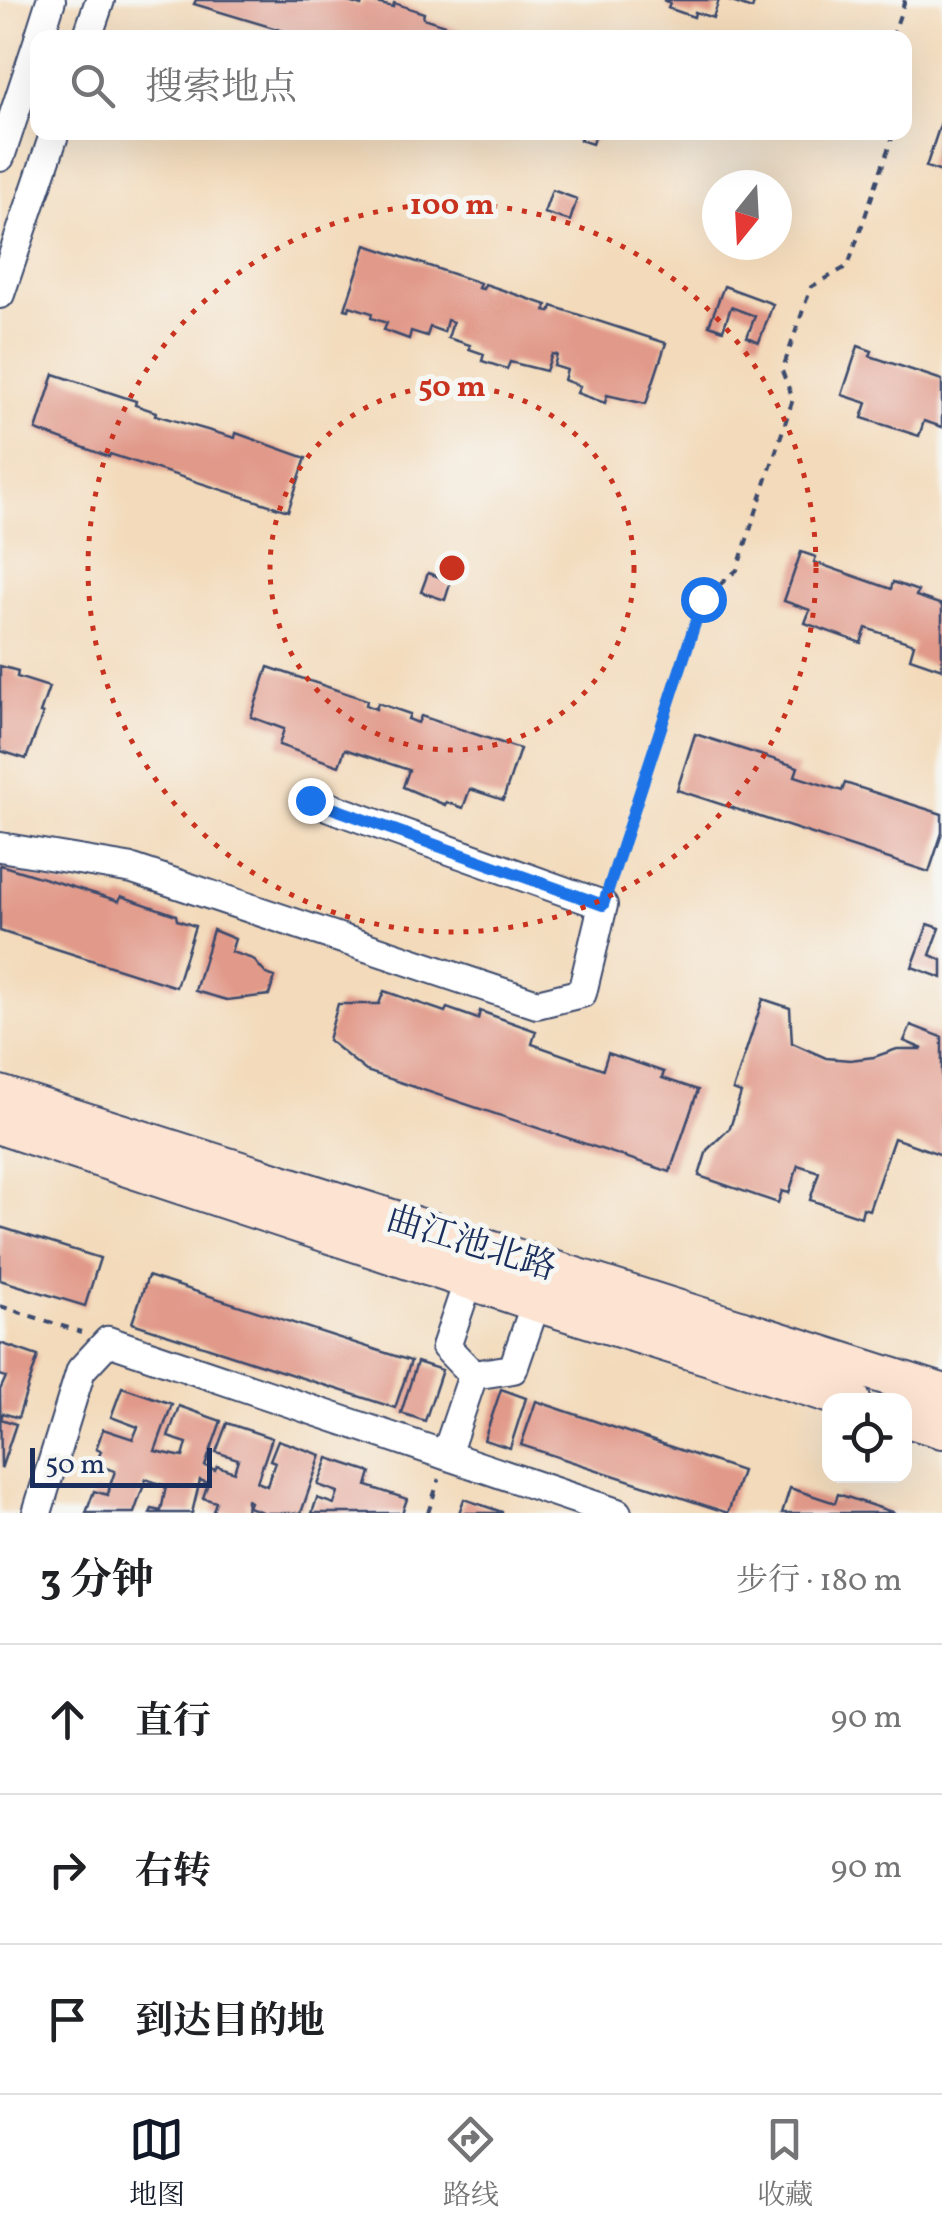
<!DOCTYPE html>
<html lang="zh">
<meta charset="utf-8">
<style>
body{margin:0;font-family:Vollkorn,"Noto Serif SC",serif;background:#f6f6f6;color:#202124}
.controls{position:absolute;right:30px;bottom:30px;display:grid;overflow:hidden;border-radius:20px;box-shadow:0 10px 40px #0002}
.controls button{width:90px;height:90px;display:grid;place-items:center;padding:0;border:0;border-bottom:2px solid #e0e0e0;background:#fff;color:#202124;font:50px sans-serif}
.compass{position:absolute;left:702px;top:170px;width:90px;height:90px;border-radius:50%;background:#fff;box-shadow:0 10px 40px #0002;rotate:198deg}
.scale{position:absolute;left:30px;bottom:25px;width:182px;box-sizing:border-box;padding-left:10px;border:5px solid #1b2f5e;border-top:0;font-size:28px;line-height:35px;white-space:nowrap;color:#1b2f5e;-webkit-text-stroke:8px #f6f6f2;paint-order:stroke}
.stop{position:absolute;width:30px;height:30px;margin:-22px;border:8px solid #1a73e8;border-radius:50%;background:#fff}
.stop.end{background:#1a73e8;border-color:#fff;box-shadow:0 2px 10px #0008}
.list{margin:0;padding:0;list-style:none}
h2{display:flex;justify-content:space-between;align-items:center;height:130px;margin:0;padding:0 40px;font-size:42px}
h2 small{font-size:32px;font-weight:400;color:#757577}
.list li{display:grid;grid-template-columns:65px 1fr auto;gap:30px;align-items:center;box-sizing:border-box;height:150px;padding:0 40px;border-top:2px solid #e0e0e0}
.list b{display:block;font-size:38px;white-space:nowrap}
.list em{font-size:32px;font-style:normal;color:#757577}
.icon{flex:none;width:55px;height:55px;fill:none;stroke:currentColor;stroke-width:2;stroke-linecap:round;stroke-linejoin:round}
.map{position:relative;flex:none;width:942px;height:1513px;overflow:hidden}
.search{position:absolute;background:#fff;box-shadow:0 10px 40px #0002;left:30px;right:30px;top:30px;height:110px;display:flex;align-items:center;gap:25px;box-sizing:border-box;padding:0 35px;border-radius:20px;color:#757577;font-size:38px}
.sheet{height:580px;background:#fff}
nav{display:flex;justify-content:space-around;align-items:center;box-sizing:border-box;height:140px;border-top:2px solid #e0e0e0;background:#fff;font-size:28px;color:#757577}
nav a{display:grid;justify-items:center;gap:5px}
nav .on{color:#111827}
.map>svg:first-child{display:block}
</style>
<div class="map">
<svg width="942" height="1513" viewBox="0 0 942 1513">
<rect width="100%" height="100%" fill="#f6f6f2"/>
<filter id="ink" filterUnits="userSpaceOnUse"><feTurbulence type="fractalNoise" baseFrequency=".01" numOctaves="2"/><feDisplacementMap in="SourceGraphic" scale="20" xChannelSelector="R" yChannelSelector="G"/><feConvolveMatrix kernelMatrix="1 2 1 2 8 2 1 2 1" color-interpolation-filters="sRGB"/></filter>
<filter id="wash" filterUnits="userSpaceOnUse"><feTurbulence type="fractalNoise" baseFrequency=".0048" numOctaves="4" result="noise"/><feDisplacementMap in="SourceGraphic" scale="40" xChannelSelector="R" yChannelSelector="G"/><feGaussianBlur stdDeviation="2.25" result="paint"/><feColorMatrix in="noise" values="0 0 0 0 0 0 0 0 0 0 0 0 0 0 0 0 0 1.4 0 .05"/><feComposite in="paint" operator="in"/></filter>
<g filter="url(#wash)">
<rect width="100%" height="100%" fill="#f3daba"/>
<g id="blocks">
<!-- building -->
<g fill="#e19989">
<path d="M196 0H342L361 6 363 0 393 7 394 3 424 13 423 18 466 32 464 38H307L194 4Z"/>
<path d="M663 0H719L713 18 695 12 694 17 668 8 670 3Z"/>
<path d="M726 0H755L752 9Z"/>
<path d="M941 122H942V172L926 167Z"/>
<path d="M583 132H596L592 144 580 140Z"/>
<path d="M552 190 577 199 570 221 544 213Z"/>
<path d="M366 245 480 283 478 288 483 289 485 284 547 305 545 311 550 312 552 306 666 343 646 404 607 395 605 403 577 393 580 386 564 380 567 370 554 366 557 355 552 354 546 371 510 362 507 369 482 361 484 354 469 349 470 345 448 338 453 322 447 320 444 332 430 327 427 336 411 331 409 339 384 330 387 323 371 318 372 313 350 306 349 310 345 309Z"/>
<path d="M724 286 773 304 759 342 747 337 755 316 731 307 723 330 709 325Z"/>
<path d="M858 346 872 351 870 356 942 380V427L924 421 919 436 862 418 867 403 842 395Z"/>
<path d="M54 374 136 401 135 405 156 412 155 415 235 438 236 433 306 458 288 511 110 454 109 457 36 430Z"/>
<path d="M801 552 816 557 814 562 891 589 893 582 918 591 916 596 942 605V669L910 658 914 644 866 628 861 643 805 623 810 610 784 601Z"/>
<path d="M428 573 451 581 445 600 421 592Z"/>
<path d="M0 666 18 671 17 677 49 687 40 713 43 714 26 759 1 751 0 747Z"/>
<path d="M268 667 367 700 366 705 376 709 378 703 410 714 408 719 418 723 421 716 520 749 503 800 470 789 463 808 446 802 445 805 403 787 409 770 345 749 339 766 279 745 284 729 251 717Z"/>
<path d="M695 734 798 767 795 776 842 791 845 783 942 814V833L929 872 677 790Z"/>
<path d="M0 865 119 901 121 896 176 915 177 920 195 926 176 987 0 931Z"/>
<path d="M928 924 940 928 930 955 942 960V978L912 967Z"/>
<path d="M213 930 235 939 231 952 253 959 266 974 275 977 269 995 227 1000 195 991Z"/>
<path d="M384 991 445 1012 447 1008 478 1019 480 1011 536 1031 532 1044 603 1069 608 1053 664 1072 662 1078 698 1090 670 1172 366 1071 328 1040 338 1004H379Z"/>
<path d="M763 999 790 1008 792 1043 826 1058 850 1060 874 1057 897 1049H923L904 1041 911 1025 942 1037V1155L894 1138 869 1210 863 1208 861 1217 810 1200 819 1172 798 1165 789 1193 782 1191 778 1203 699 1176 707 1150 730 1128 741 1093 733 1090Z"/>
<path d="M0 1227 100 1258 85 1306 0 1280Z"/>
<path d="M148 1276 411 1361 395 1408 132 1323Z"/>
<path d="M0 1343 38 1356 18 1418 3 1413 1 1419 16 1424 1 1469 0 1390 6 1377 0 1375Z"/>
<path d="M417 1362 442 1370 425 1421 401 1413Z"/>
<path d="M122 1387 172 1404 155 1451 183 1457 187 1443 168 1437 179 1406 221 1421 205 1466 215 1470 217 1466 234 1472 238 1459 216 1452 227 1423 272 1438 257 1482 267 1486 275 1462 270 1460 278 1440 321 1455 301 1513H265L248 1507 250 1502 247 1500 246 1513H216L213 1511 216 1502 203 1498 208 1483 200 1480 192 1513H150L152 1509 161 1511 166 1486 146 1479 134 1513H86L94 1491 107 1495 115 1471 96 1465 101 1451 96 1449 103 1429 133 1439 138 1427 111 1417Z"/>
<path d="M501 1389 526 1398 510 1448 484 1440Z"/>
<path d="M536 1401 742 1471 728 1513 521 1445Z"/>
<path d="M328 1458 371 1472 367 1486 407 1499 402 1513H312L317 1498 334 1504 338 1492 318 1485Z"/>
<path d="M790 1488 835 1503 838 1494 895 1513H782Z"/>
<path d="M464 1499 502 1512V1513H459Z"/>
</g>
</g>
</g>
<g filter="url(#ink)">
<use href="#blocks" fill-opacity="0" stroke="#3b496c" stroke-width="2.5"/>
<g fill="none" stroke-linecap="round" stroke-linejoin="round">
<defs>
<g id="street">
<path d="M39 38 51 0"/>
<path d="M87 38 100 0"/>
<path d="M0 157 38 42"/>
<path d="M0 294 55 132"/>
<path d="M0 847 133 869 537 1004 582 993 603 905 310 800"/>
<path d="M469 1279 446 1347 473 1375"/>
<path d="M446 1455 473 1375 513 1369 536 1302"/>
<path d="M37 1513 81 1370 108 1341 617 1513"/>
</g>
<g id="secondary">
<path d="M0 1095 942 1393"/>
<path d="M0 1125 536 1302 851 1400"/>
<path d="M904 1417 942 1429"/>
</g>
</defs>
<!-- street casing -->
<use href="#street" stroke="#3b496c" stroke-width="32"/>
<!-- secondary casing -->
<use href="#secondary" stroke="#3b496c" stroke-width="42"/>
<!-- path -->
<g stroke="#3b496c" stroke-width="4" stroke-dasharray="8 8" stroke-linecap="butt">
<path d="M892 38 905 0"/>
<path d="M611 882 703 599 737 570 793 399 782 371 811 287 848 266 894 132"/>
<path d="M0 1306 81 1332"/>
<path d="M428 1513 439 1479"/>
</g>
<!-- street -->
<use href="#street" stroke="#fff" stroke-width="28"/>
<!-- secondary -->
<use href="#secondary" stroke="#fde3d1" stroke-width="38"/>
</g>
</g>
<g fill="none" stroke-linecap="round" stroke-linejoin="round" filter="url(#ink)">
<!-- route -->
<path stroke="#1a73e8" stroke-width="12" d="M310 800 603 905 703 599"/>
</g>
<!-- distance rings -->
<g fill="none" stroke="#c8321e" stroke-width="5" stroke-dasharray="5 10">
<circle cx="452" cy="568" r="182"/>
<circle cx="452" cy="568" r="364"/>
</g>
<g text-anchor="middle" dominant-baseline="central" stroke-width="10" stroke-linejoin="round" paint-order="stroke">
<!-- street labels -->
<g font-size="35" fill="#1b2f5e" stroke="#f6f6f2">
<text transform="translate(471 1245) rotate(17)">曲江池北路</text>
</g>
</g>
<circle cx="452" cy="568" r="15" fill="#c8321e" stroke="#f6f6f2" stroke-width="5"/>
<g font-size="30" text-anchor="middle" font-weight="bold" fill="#c8321e" stroke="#f6f6f2" stroke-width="10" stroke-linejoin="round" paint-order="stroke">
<text x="452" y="214">100 m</text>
<text x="452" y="396">50 m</text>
</g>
</svg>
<div class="controls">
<button><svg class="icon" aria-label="locate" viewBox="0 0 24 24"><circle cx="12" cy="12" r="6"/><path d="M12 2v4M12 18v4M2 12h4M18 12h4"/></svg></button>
</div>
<svg class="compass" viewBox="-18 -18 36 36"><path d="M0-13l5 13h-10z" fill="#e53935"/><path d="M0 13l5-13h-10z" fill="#757577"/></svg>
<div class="scale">50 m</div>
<div class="stop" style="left:703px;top:599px"></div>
<div class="stop end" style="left:310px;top:800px"></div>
<div class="search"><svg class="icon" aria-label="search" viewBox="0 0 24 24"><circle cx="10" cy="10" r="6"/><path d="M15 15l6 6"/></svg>搜索地点</div>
</div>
<section class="sheet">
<h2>3 分钟<small>步行 · 180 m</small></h2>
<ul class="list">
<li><svg class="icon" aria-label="ahead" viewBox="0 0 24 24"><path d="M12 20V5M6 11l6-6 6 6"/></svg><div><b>直行</b></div><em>90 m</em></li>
<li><svg class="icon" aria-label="right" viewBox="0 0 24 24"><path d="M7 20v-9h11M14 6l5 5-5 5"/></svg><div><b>右转</b></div><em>90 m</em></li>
<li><svg class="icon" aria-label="arrive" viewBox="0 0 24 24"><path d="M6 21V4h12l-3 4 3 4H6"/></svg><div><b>到达目的地</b></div></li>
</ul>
</section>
<nav>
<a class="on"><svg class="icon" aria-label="map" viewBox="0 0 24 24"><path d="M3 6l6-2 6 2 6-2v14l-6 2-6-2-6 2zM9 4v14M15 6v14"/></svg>地图</a>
<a><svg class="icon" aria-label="directions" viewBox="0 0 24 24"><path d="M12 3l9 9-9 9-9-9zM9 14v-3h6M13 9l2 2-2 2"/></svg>路线</a>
<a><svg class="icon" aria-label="saved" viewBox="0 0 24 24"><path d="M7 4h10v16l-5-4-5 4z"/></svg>收藏</a>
</nav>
